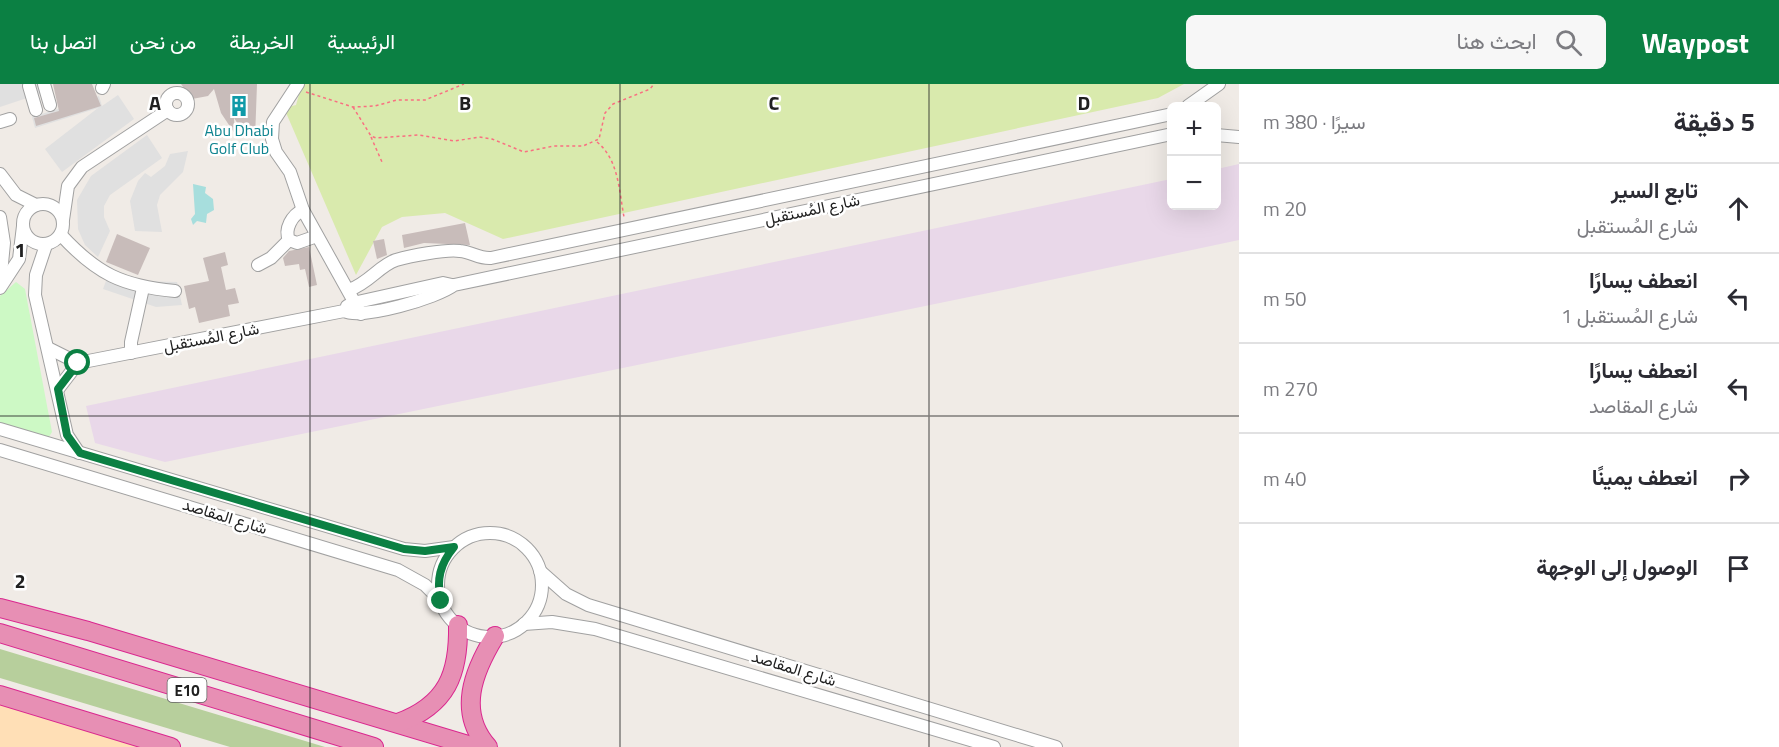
<!DOCTYPE html>
<html lang="ar">
<meta charset="utf-8">
<style>
body{margin:0;font-family:"Titillium Web",Vazirmatn,sans-serif;background:#f7f7f7;color:#2b2b33;direction:rtl}
.controls{position:absolute;right:18px;top:18px;display:grid;overflow:hidden;border-radius:9px;box-shadow:0 6px 24px #0002}
.controls button{width:54px;height:54px;display:grid;place-items:center;padding:0;border:0;border-bottom:2px solid #e1e1e2;background:#fff;color:#2b2b33;font:30px sans-serif}
.stop{position:absolute;width:18px;height:18px;margin:-14px;border:4px solid #0b8043;border-radius:50%;background:#fff}
.stop.end{background:#0b8043;border-color:#fff;box-shadow:0 2px 6px #0008}
.list{margin:0;padding:0;list-style:none}
h2{display:flex;justify-content:space-between;align-items:center;height:78px;margin:0;padding:0 24px;font-size:26px}
h2 small{font-size:20px;font-weight:400;color:#7c7c81}
.list li{display:grid;grid-template-columns:39px 1fr auto;gap:18px;align-items:center;box-sizing:border-box;height:90px;padding:0 24px;border-top:2px solid #e1e1e2}
.list b{display:block;font-size:22px;white-space:nowrap}
.list p{margin:0;font-size:20px;white-space:nowrap;color:#7c7c81}
.list em{font-size:20px;font-style:normal;color:#7c7c81}
.icon{flex:none;width:33px;height:33px;fill:none;stroke:currentColor;stroke-width:2;stroke-linecap:round;stroke-linejoin:round}
.map{position:relative;flex:none;width:1239px;height:663px;overflow:hidden;direction:ltr}
header{display:flex;align-items:center;gap:36px;box-sizing:border-box;height:84px;padding:0 30px;background:#0b8043;color:#fff}
header strong{font-size:28px}
nav{display:flex;gap:33px;margin-inline-start:auto;font-size:21px}
.search{width:420px;height:54px;background:#f7f7f7;display:flex;align-items:center;gap:15px;box-sizing:border-box;padding:0 21px;border-radius:9px;color:#7c7c81;font-size:22px}
main{display:flex}
aside{flex:1;background:#fff}
.map>svg:first-child{display:block}
</style>
<header>
<strong>Waypost</strong>
<div class="search"><svg class="icon" aria-label="search" viewBox="0 0 24 24"><circle cx="10" cy="10" r="6"/><path d="M15 15l6 6"/></svg>ابحث هنا</div>
<nav><a>الرئيسية</a><a>الخريطة</a><a>من نحن</a><a>اتصل بنا</a></nav>
</header>
<main>
<aside>
<h2>5 دقيقة<small>سيرًا · 380 m</small></h2>
<ul class="list">
<li><svg class="icon" aria-label="ahead" viewBox="0 0 24 24"><path d="M12 20V5M6 11l6-6 6 6"/></svg><div><b>تابع السير</b><p>شارع المُستقبل</p></div><em>20 m</em></li>
<li><svg class="icon" aria-label="left" viewBox="0 0 24 24"><path d="M17 20v-9H6M10 6l-5 5 5 5"/></svg><div><b>انعطف يسارًا</b><p>شارع المُستقبل 1</p></div><em>50 m</em></li>
<li><svg class="icon" aria-label="left" viewBox="0 0 24 24"><path d="M17 20v-9H6M10 6l-5 5 5 5"/></svg><div><b>انعطف يسارًا</b><p>شارع المقاصد</p></div><em>270 m</em></li>
<li><svg class="icon" aria-label="right" viewBox="0 0 24 24"><path d="M7 20v-9h11M14 6l5 5-5 5"/></svg><div><b>انعطف يمينًا</b></div><em>40 m</em></li>
<li><svg class="icon" aria-label="arrive" viewBox="0 0 24 24"><path d="M6 21V4h12l-3 4 3 4H6"/></svg><div><b>الوصول إلى الوجهة</b></div></li>
</ul>
</aside>
<div class="map">
<svg width="1239" height="663" viewBox="0 0 1239 663">
<rect width="100%" height="100%" fill="#f0ebe6"/>
<!-- industrial -->
<path fill="#e9d8e9" d="M1239 80V156L1008 205 165 378 95 359 86 322 1171 95 1172 122H1216L1217 85Z"/>
<!-- grass -->
<path fill="#d9eaad" d="M302 0H1184L1158 14 503 155 445 129 402 133 382 143 356 191 284 24 296 21Z"/>
<!-- forest -->
<path fill="#b7cf9c" d="M0 566V565L325 663H230L0 594Z"/>
<!-- sand -->
<path fill="#ffdfb6" d="M0 611 171 663H0Z"/>
<!-- park -->
<path fill="#cdf9c5" d="M16 198 25 205 52 348 47 356 0 345V212Z"/>
<!-- parking -->
<g fill="#e0e0e0">
<path d="M0 0H49L51 6 0 23Z"/>
<path d="M118 11 134 35 62 88 45 65 98 24 35 44 32 33 99 12 102 22Z"/>
<path d="M147 51 162 74 110 111 104 122V133L110 147 98 173 85 161 78 145 77 116 91 92Z"/>
<path d="M188 67 183 88 160 111 157 121 162 148 135 147 130 117 138 97 145 89 151 93 165 82 170 70Z"/>
<path d="M109 189 137 197 177 198 182 221 156 223 103 205Z"/>
</g>
<!-- water -->
<path fill="#a7dedd" d="M193 100 206 103 205 109 213 115 214 126 207 130 206 139 197 137 193 141 191 135 195 130Z"/>
<!-- building -->
<g fill="#c8bcba">
<path d="M53 0H92L101 22 36 42 34 34 59 27Z"/>
<path d="M181 0H257L255 55 246 38 244 49 234 34 235 50 221 29 214 5 208 12 192 15Z"/>
<path d="M465 139 470 161 424 159 404 164 402 151Z"/>
<path d="M117 150 150 164 138 191 106 178Z"/>
<path d="M384 155 387 171 377 175 373 157Z"/>
<path d="M309 163 317 201 309 203 305 185 300 186 299 180 285 182 283 174 289 167Z"/>
<path d="M225 168 228 181 221 183 226 206 235 204 239 219 228 221 230 232 199 239 195 223 189 225 184 202 209 197 203 174Z"/>
</g>
<g fill="none" stroke-linecap="round" stroke-linejoin="round">
<defs>
<g id="minor">
<path d="M44 0 50 21"/>
<path d="M298 0 273 38 272 55 276 68 290 88 303 126 361 230"/>
<path d="M29 2 36 26"/>
<path d="M102 4 104 0"/>
<circle cx="177" cy="20" r="11"/>
<path d="M1188 22 1219 0"/>
<path d="M0 38 10 35"/>
<path d="M1216 51 1239 53"/>
<path d="M0 90 16 111 36 121"/>
<circle cx="43" cy="140" r="20"/>
<path d="M303 126C292 131 284 145 289 156L297 159 317 152"/>
<path d="M0 133 4 159 0 200"/>
<path d="M63 136 68 102 82 83 168 26"/>
<path d="M61 151C97 190 122 202 175 207"/>
<path d="M46 161 36 191 35 211 67 351 79 369"/>
<path d="M258 181 271 174 289 156"/>
<path d="M0 204 19 175 23 142"/>
<path d="M349 206C369 199 380 181 396 176 410 172 445 165 460 167 472 168 479 175 491 174L1172 30"/>
<path d="M347 222 353 219 443 199 452 201"/>
<path d="M48 264 78 279 344 227C362 236 437 214 454 201L1172 50"/>
<path d="M131 269V258L143 204"/>
<path d="M58 305 78 279"/>
<path d="M0 345 404 465 425 467 454 463"/>
<path d="M0 366 398 486 425 501 441 517"/>
<circle cx="490" cy="501" r="52"/>
<path d="M540 487 566 510 588 521 1056 663"/>
<path d="M524 540 552 538 595 545 994 663"/>
</g>
<g id="highway">
<path d="M0 524 88 547 475 663"/>
<path d="M0 549 374 663"/>
<path d="M0 611 171 663"/>
<path d="M398 639C447 621 459 590 458 541"/>
<path d="M488 663C457 628 473 588 495 552"/>
</g>
</defs>
<!-- minor casing -->
<use href="#minor" stroke="#a1a1a1" stroke-width="14"/>
<!-- highway casing -->
<use href="#highway" stroke="#da278f" stroke-width="20"/>
<!-- path -->
<g stroke="#f96f81" stroke-width="1.5" stroke-dasharray="3 3" stroke-linecap="butt">
<path d="M306 8 353 23 375 22 397 16H425L464 0"/>
<path d="M353 23 371 52 376 54 419 51 455 57 479 53 492 55 524 68 554 62H583L599 55 605 29 613 20 650 5 654 0"/>
<path d="M371 53 382 78"/>
<path d="M597 58C619 76 619 107 624 133"/>
</g>
<!-- minor -->
<use href="#minor" stroke="#fff" stroke-width="12"/>
<!-- highway -->
<use href="#highway" stroke="#e78fb4" stroke-width="18"/>
</g>
<g fill="none" stroke-linecap="round" stroke-linejoin="round">
<!-- route -->
<path stroke="#0b8043" stroke-width="8" d="M78 279 58 305 67 351 80 369 404 465 425 467 454 463C440 480 436 496 441 517"/>
</g>
<!-- grid -->
<path fill="none" stroke="#202020" stroke-width="1.5" stroke-opacity="0.55" d="M310 0V663M620 0V663M929 0V663M0 332H1239"/>
<!-- icons -->
<defs>
<symbol id="building-bare" viewBox="-9 -9 18 18"><path d="M-4-6H4V6H1V3H-1V6H-4ZM-2.5-4.3h1.7v1.8h-1.7ZM.8-4.3h1.7v1.8H.8ZM-2.5-1h1.7V.8h-1.7ZM.8-1h1.7V.8H.8Z" fill="#0f9aa8" stroke="#fff" stroke-width="2.5" paint-order="stroke"/></symbol>
</defs>
<g fill-rule="evenodd">
<use href="#building-bare" x="224" y="7" width="30" height="30"/>
</g>
<g text-anchor="middle" dominant-baseline="central" stroke-width="5" stroke-linejoin="round" paint-order="stroke">
<!-- shield labels -->
<rect fill="#fff" stroke="#636363" stroke-width="1.5" x="167.5" y="594" width="39" height="24" rx="4.5"/>
<g font-size="15" font-weight="bold" fill="#202020">
<text x="187" y="606">E10</text>
</g>
<!-- culture labels -->
<g font-size="16" fill="#0d838f" stroke="#fff">
<text x="239" y="46">Abu Dhabi<tspan x="239" dy="18">Golf Club</tspan></text>
</g>
<!-- street labels -->
<g font-size="16" fill="#202020" stroke="#fff">
<text transform="translate(812 125) rotate(-12)">شارع المُستقبل</text>
<text transform="translate(211 253) rotate(-11)">شارع المُستقبل</text>
<text transform="translate(225 432) rotate(17)">شارع المقاصد</text>
<text transform="translate(794 584) rotate(17)">شارع المقاصد</text>
</g>
</g>
<g font-size="20" text-anchor="middle" font-weight="bold" fill="#202020" stroke="#fff" stroke-width="5" stroke-linejoin="round" paint-order="stroke">
<text x="155" y="26">A</text>
<text x="465" y="26">B</text>
<text x="774" y="26">C</text>
<text x="1084" y="26">D</text>
<text x="20" y="173">1</text>
<text x="20" y="504">2</text>
</g>
</svg>
<div class="controls">
<button>+</button>
<button>−</button>
</div>
<div class="stop" style="left:78px;top:279px"></div>
<div class="stop end" style="left:441px;top:517px"></div>
</div>
</main>
